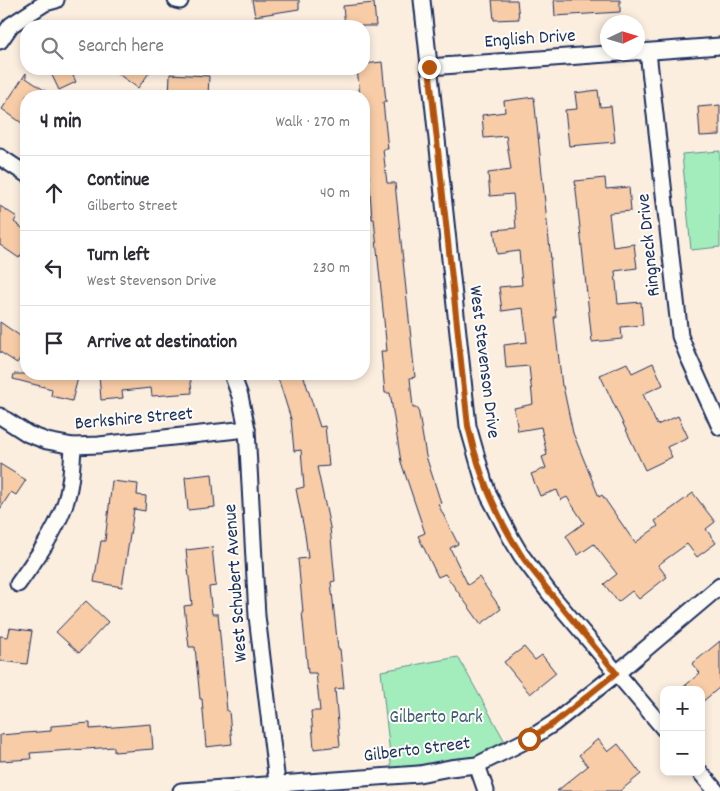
<!DOCTYPE html>
<meta charset="utf-8">
<style>
body{margin:0;font-family:Dekko,sans-serif;background:#f7f7f7;color:#2b2b33}
.controls{position:absolute;right:15px;bottom:15px;display:grid;overflow:hidden;border-radius:10px;box-shadow:0 2px 8px #0003}
.controls button{width:45px;height:45px;display:grid;place-items:center;padding:0;border:0;border-bottom:1px solid #e1e1e2;background:#fff;color:#2b2b33;font:25px sans-serif}
.compass{position:absolute;left:600px;top:15px;width:45px;height:45px;border-radius:50%;background:#fff;box-shadow:0 2px 8px #0003;rotate:86deg}
.stop{position:absolute;width:15px;height:15px;margin:-11px;border:4px solid #b45309;border-radius:50%;background:#fff}
.stop.end{background:#b45309;border-color:#fff;box-shadow:0 1px 5px #0008}
.list{margin:0;padding:0;list-style:none}
h2{display:flex;justify-content:space-between;align-items:center;height:65px;margin:0;padding:0 20px;font-size:21px}
h2 small{font-size:16px;font-weight:400;color:#7c7c81}
.list li{display:grid;grid-template-columns:32px 1fr auto;gap:15px;align-items:center;box-sizing:border-box;height:75px;padding:0 20px;border-top:1px solid #e1e1e2}
.list b{display:block;font-size:19px;white-space:nowrap}
.list p{margin:0;font-size:16px;white-space:nowrap;color:#7c7c81}
.list em{font-size:16px;font-style:normal;color:#7c7c81}
.icon{flex:none;width:28px;height:28px;fill:none;stroke:currentColor;stroke-width:2;stroke-linecap:round;stroke-linejoin:round}
.map{position:relative;flex:none;width:720px;height:791px;overflow:hidden}
.search{position:absolute;background:#fff;box-shadow:0 2px 8px #0003;left:20px;top:20px;width:350px;height:55px;display:flex;align-items:center;gap:12px;box-sizing:border-box;padding:0 18px;border-radius:20px;color:#7c7c81;font-size:19px}
.panel{position:absolute;background:#fff;box-shadow:0 2px 8px #0003;left:20px;top:90px;width:350px;height:290px;border-radius:20px}
.map>svg:first-child{display:block}
</style>
<div class="map">
<svg width="720" height="791" viewBox="0 0 720 791">
<rect width="100%" height="100%" fill="#fceedf"/>
<filter id="ink" filterUnits="userSpaceOnUse"><feTurbulence type="fractalNoise" baseFrequency=".02" numOctaves="2"/><feDisplacementMap in="SourceGraphic" scale="10" xChannelSelector="R" yChannelSelector="G"/><feConvolveMatrix kernelMatrix="1 2 1 2 8 2 1 2 1" color-interpolation-filters="sRGB"/></filter>
<g filter="url(#ink)">
<!-- green -->
<g fill="#a3edbc" stroke="#5f8e8d">
<path d="M720 151V247L691 250 682 154Z"/>
<path d="M458 657 508 747 476 762 392 773 381 671Z"/>
</g>
<!-- building -->
<g fill="#f8cca7" stroke="#1b2f5e">
<path d="M252 0H299V9L255 16Z"/>
<path d="M492 0H517L519 19 494 20Z"/>
<path d="M554 0H620V12L555 16Z"/>
<path d="M374 3 376 26H345L343 6Z"/>
<path d="M382 62 386 102H383L388 149H383L387 183H395L415 377 410 378 413 408H418L426 456 441 503 438 504 458 544 450 548 468 585 479 577 501 609 481 624 445 574 438 577 418 536 425 533 401 462 390 393H385L381 351H387L374 219H372L368 164H364V96H360L357 69H364V64Z"/>
<path d="M49 69H70L76 82 59 90Z"/>
<path d="M111 69H152L138 88Z"/>
<path d="M26 73V78L53 96H26V126L2 109Z"/>
<path d="M170 74 209 76 208 96H169Z"/>
<path d="M598 90 600 107 611 106 615 142 569 146 565 110 577 109 575 93Z"/>
<path d="M534 97 551 260H550L556 317H554L562 386H563L573 433 599 497 602 495 635 543 658 526 655 521 693 493 715 522 706 529 716 543 697 557 687 544 658 565 667 577 639 599 632 591 618 602 604 584 617 574 594 544 578 555 566 536 584 523 567 497 561 500 557 490 540 496 531 474 546 468 542 457 547 455 541 427 518 431 514 408 533 404 529 366 506 368 504 345 527 342 523 308 502 311 499 287 522 285 519 251 497 254 494 230 516 228 513 194 490 196 488 173 511 170 506 136 484 138 482 115 505 112 504 101Z"/>
<path d="M720 105V135L700 136 698 107Z"/>
<path d="M605 178 606 189 629 187 631 211 609 213 613 247 634 244 637 268 615 271 618 304 641 302 643 325 621 327 622 339 592 342 575 181Z"/>
<path d="M0 206 17 217 14 222 26 231V247L19 258 0 245Z"/>
<path d="M0 322 26 340V349L17 363 0 352Z"/>
<path d="M627 363 632 373 653 363 663 385 643 394 657 425 678 416 688 437 667 447 672 457 645 470 600 375Z"/>
<path d="M14 374H79L72 401 51 396 52 389 13 379Z"/>
<path d="M99 374H190L192 393 152 396 151 388 122 391 123 398 101 400Z"/>
<path d="M290 374H303L320 427 325 426 329 466 317 467 330 527 335 581 331 582 338 649H340L344 688 335 689 340 746 314 749 311 711H320L316 673H308L302 612H303L298 559 308 558 305 534 296 489 304 487 301 450 294 451 291 419 278 378Z"/>
<path d="M0 464 26 480 16 495 11 492 0 509Z"/>
<path d="M212 474 215 507 188 510 185 477Z"/>
<path d="M112 481 138 484 137 495 146 496 145 511 134 509 122 587 94 582 101 541H105Z"/>
<path d="M212 547 216 586 209 587 212 614H218L227 711H229L232 744 206 747 202 699H200L195 647H189L184 606 192 605 186 550Z"/>
<path d="M86 601 108 622 79 653 56 632Z"/>
<path d="M10 628 32 631 27 664 0 661V636L8 637Z"/>
<path d="M720 641V687L701 703V690H680L700 673 692 664Z"/>
<path d="M524 647 535 660 542 655 556 673 530 694 504 662Z"/>
<path d="M90 723V729L151 724 153 749 114 752V747L30 753 31 759 0 761V735L51 731V726Z"/>
<path d="M598 739 608 752 618 744 641 774 620 791H557L588 766 579 755Z"/>
</g>
<g fill="none" stroke-linecap="round" stroke-linejoin="round">
<defs>
<g id="minor">
<path d="M176 0 180 1"/>
<path d="M422 0 468 426 484 482 489 496 511 538 521 555 551 595 664 729"/>
<path d="M0 41 11 25 45 3 56 0"/>
<path d="M639 52 720 46"/>
<path d="M648 52 680 336 688 356 720 427"/>
<path d="M429 67 634 52"/>
<path d="M0 157 26 174"/>
<path d="M232 374 240 396 247 429 257 616 278 791"/>
<path d="M0 416 28 434 47 441 73 446 99 445 247 429"/>
<path d="M18 584C35 560 53 536 64 507 71 488 72 466 73 446"/>
<path d="M477 765 486 791"/>
<path d="M700 772 716 791"/>
<path d="M181 791 419 774 450 768 477 765 529 739 554 723 617 673 720 586"/>
</g>
</defs>
<!-- minor casing -->
<use href="#minor" stroke="#1b2f5e" stroke-width="19"/>
<!-- minor -->
<use href="#minor" stroke="#fdfcf7" stroke-width="15"/>
</g>
</g>
<g fill="none" stroke-linecap="round" stroke-linejoin="round" filter="url(#ink)">
<!-- route -->
<path stroke="#b45309" stroke-width="6" d="M429 67 468 426C478 471 495 514 520 553 526 563 534 572 541 581 565 612 591 642 616 673L554 723 529 739"/>
</g>
<g text-anchor="middle" dominant-baseline="central" stroke-width="4" stroke-linejoin="round" paint-order="stroke">
<!-- street labels -->
<g font-size="19" fill="#1b2f5e" stroke="#fdfcf7">
<text transform="translate(530 40) rotate(-4)">English Drive</text>
<text transform="translate(650 245) rotate(-96)">Ringneck Drive</text>
<text transform="translate(483 362) rotate(83)">West Stevenson Drive</text>
<text transform="translate(134 420) rotate(-5)">Berkshire Street</text>
<text transform="translate(237 583) rotate(-94)">West Schubert Avenue</text>
<text transform="translate(417 751) rotate(-7)">Gilberto Street</text>
</g>
<!-- park labels -->
<g font-size="19" fill="#3d5e76" stroke="#fdfcf7">
<text x="436" y="718">Gilberto Park</text>
</g>
</g>
</svg>
<div class="controls">
<button>+</button>
<button>−</button>
</div>
<svg class="compass" viewBox="-18 -18 36 36"><path d="M0-13l5 13h-10z" fill="#e53935"/><path d="M0 13l5-13h-10z" fill="#7c7c81"/></svg>
<div class="stop" style="left:529px;top:739px"></div>
<div class="stop end" style="left:429px;top:67px"></div>
<div class="search"><svg class="icon" aria-label="search" viewBox="0 0 24 24"><circle cx="10" cy="10" r="6"/><path d="M15 15l6 6"/></svg>Search here</div>
<section class="panel">
<h2>4 min<small>Walk · 270 m</small></h2>
<ul class="list">
<li><svg class="icon" aria-label="ahead" viewBox="0 0 24 24"><path d="M12 20V5M6 11l6-6 6 6"/></svg><div><b>Continue</b><p>Gilberto Street</p></div><em>40 m</em></li>
<li><svg class="icon" aria-label="left" viewBox="0 0 24 24"><path d="M17 20v-9H6M10 6l-5 5 5 5"/></svg><div><b>Turn left</b><p>West Stevenson Drive</p></div><em>230 m</em></li>
<li><svg class="icon" aria-label="arrive" viewBox="0 0 24 24"><path d="M6 21V4h12l-3 4 3 4H6"/></svg><div><b>Arrive at destination</b></div></li>
</ul>
</section>
</div>
